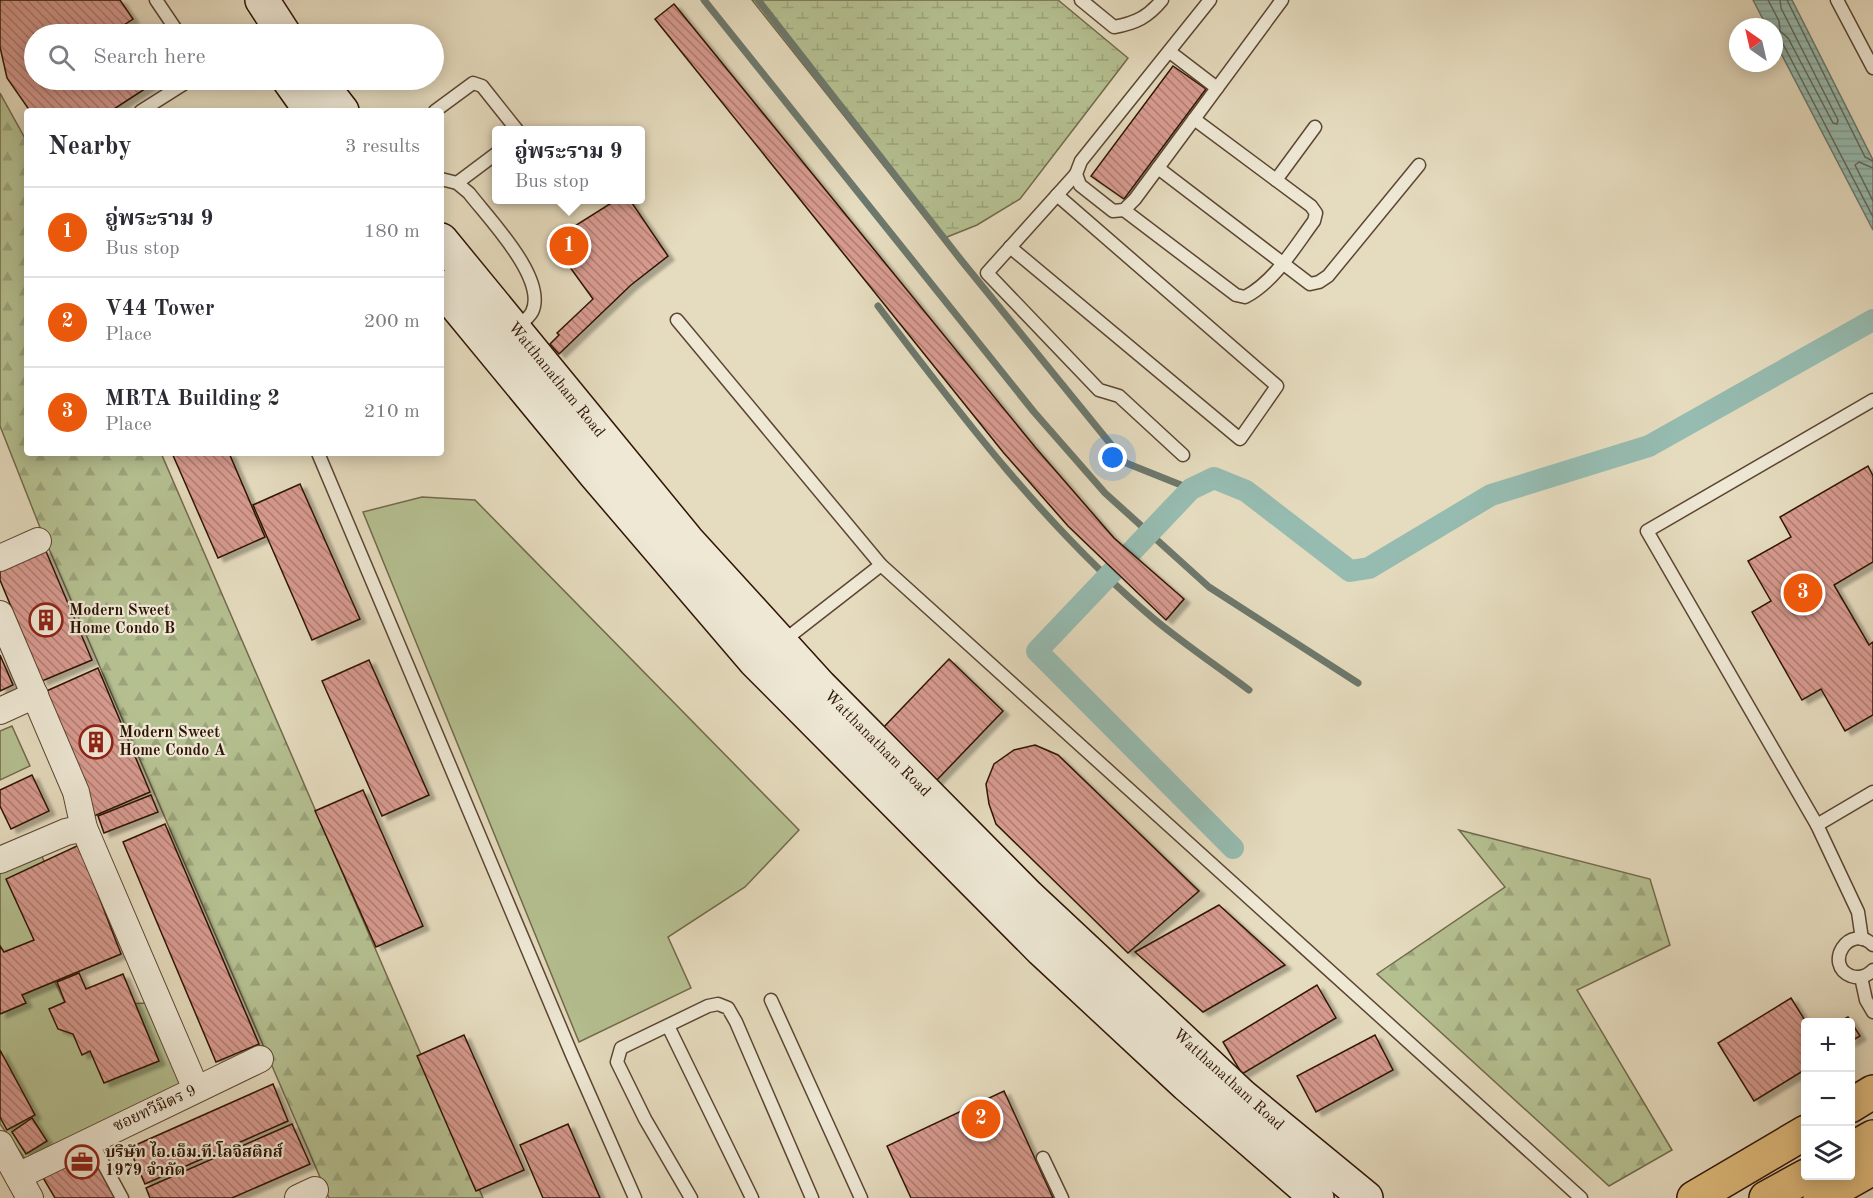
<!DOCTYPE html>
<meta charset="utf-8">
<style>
body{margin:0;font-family:"Old Standard TT","Noto Serif Thai",serif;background:#f2f2f3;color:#2b2b33}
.controls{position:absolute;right:18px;bottom:18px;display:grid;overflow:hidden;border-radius:6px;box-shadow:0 3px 15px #0003}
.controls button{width:54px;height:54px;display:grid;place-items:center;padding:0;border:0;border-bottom:2px solid #e1e1e2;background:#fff;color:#2b2b33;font:30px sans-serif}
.compass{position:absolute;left:1729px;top:18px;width:54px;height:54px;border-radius:50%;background:#fff;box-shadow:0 3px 15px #0003;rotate:326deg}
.you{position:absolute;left:1113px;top:458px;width:21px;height:21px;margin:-15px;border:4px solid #fff;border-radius:50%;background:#1a73e8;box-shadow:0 0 0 9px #1a73e833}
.badge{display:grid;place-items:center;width:39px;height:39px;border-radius:50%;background:#ea580c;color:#fff;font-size:20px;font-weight:700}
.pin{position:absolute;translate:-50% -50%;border:3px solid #fff;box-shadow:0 2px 6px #0006}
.popup{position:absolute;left:492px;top:126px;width:153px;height:78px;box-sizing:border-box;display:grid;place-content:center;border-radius:6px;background:#fff;filter:drop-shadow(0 2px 4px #0005);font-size:20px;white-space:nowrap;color:#7c7c81}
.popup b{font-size:22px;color:#2b2b33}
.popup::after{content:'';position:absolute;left:50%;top:100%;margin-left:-12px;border:12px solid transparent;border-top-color:#fff}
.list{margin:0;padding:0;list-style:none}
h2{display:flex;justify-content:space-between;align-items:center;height:78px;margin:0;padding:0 24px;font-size:26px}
h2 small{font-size:20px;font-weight:400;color:#7c7c81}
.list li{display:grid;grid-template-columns:39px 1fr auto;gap:18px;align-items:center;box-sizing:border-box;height:90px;padding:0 24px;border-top:2px solid #e1e1e2}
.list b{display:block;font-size:22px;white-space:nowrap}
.list p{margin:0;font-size:20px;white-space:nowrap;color:#7c7c81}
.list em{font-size:20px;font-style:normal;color:#7c7c81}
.icon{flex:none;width:33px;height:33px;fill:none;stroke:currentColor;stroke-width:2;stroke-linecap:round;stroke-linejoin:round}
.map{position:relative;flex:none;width:1873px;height:1198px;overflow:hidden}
.search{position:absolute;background:#fff;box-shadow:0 3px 15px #0003;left:24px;top:24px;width:420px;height:66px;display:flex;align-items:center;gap:15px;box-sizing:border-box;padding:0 21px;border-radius:33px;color:#7c7c81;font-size:22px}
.panel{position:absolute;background:#fff;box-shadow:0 3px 15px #0003;left:24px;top:108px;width:420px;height:348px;border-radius:6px}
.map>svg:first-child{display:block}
</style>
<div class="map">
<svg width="1873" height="1198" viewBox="0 0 1873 1198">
<defs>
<pattern id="forest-firs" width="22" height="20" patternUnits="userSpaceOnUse" patternTransform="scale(1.5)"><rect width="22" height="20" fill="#b5c091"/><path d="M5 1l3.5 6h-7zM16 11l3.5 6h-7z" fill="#9ca47c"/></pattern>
<pattern id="wetland-marsh" width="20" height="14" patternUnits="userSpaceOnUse" patternTransform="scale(1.5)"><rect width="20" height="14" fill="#b5c091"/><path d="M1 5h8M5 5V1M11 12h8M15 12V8" fill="none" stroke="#9ca47c"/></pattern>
<pattern id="water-rules" width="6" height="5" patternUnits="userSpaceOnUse" patternTransform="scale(1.5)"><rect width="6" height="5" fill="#96bbb0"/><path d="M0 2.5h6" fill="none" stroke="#82a096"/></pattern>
<pattern id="building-back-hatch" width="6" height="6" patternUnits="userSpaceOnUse" patternTransform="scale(1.5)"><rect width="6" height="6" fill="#d79a8f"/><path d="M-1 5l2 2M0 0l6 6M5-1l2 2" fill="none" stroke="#af7c73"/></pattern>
<filter id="shadow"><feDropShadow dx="6" dy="4" stdDeviation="1.5" flood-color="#0004"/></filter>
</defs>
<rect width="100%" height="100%" fill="#e5dbbe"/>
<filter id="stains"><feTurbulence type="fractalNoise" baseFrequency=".00333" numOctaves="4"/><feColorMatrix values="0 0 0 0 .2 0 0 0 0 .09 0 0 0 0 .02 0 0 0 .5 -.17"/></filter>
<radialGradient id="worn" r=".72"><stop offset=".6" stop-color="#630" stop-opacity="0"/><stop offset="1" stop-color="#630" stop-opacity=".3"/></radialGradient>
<!-- green -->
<g fill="#b5c091" stroke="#726a4b" stroke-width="1.5">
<path d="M422 497 475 500 799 830 745 887 668 937 691 988 579 1042 363 512Z"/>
<path d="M12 726 30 766 0 780V731Z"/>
<path d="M40 852 89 962 52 976 67 1007 146 1003 183 1085 26 1160 0 1124V870Z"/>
</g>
<!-- forest -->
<g fill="url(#forest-firs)" stroke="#726a4b" stroke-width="1.5">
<path d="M0 93 27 142V453H161L483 1198H329L43 535 0 426Z"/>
<path d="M1459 830 1650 879 1670 945 1577 990 1672 1150 1609 1186 1377 974 1505 887Z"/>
</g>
<!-- wetland -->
<path fill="url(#wetland-marsh)" stroke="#726a4b" stroke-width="1.5" d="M752 0H1058L1128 58 1020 199 977 225 942 239Z"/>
<!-- water -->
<path fill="url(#water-rules)" stroke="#6d786c" stroke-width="1.5" d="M1753 0H1792L1873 160V230L1774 40V27H1767Z"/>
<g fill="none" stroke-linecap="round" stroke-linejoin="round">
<!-- shore -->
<g stroke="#62685a" stroke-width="1.5">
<path d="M1768 0 1779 21 1780 31 1788 38 1833 123 1837 124 1838 120 1781 8 1780 0"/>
<path d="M1787 0 1865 157 1873 161"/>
<path d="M1774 39 1782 42 1873 217"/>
<path d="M1873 168 1859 162 1855 165 1873 201"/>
</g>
<!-- stream -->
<g stroke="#6d786c" stroke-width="7">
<path d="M704 0 1034 412 1105 493 1209 587 1358 683"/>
<path d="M758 0 961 260 1126 463 1191 489"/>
<path d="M878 306C962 417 1047 529 1154 619 1184 644 1217 666 1249 690"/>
</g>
<!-- canal -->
<path stroke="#96bbb0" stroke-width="22" d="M1233 848 1037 651 1191 489 1214 478 1246 491 1350 571 1369 568 1491 495 1649 446 1873 320"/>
</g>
<!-- building -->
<g fill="url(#building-back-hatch)" stroke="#2f1405" stroke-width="1.5" filter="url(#shadow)">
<path d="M0 0H120L133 19 121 27 127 34H34V80H152L154 83 111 111H30L7 78 0 47Z"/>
<path d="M674 4 1035 447 1114 538 1184 599 1166 620 1068 526 1003 452 655 19Z"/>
<path d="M1173 66 1206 89 1124 199 1091 176Z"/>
<path d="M616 200H630L668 256 631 285 559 354 550 344 559 335 557 333 593 299 551 241Z"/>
<path d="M172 453H229L265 537 218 558Z"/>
<path d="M1868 466 1873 476V562L1834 585 1869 645 1873 642V715L1845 731 1821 689 1802 700 1752 612 1771 601 1748 561 1791 537 1780 517Z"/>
<path d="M300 484 360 619 312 640 253 505Z"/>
<path d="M45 549 92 660 42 681 0 580V569Z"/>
<path d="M0 655 13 685 0 691Z"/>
<path d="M949 659 1003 711 935 782 881 730Z"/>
<path d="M369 660 429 795 382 816 322 681Z"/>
<path d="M98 668 150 792 94 816 42 693Z"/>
<path d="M1035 745 1058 755 1199 891 1128 953 996 824 989 804 986 784 994 764 1014 750Z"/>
<path d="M32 775 49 811 11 829 0 806V790Z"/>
<path d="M363 790 423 926 376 947 315 811Z"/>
<path d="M151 795 158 812 104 833 98 816Z"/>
<path d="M165 824 259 1044 216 1062 123 842Z"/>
<path d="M79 845 121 954 22 995 26 1003 0 1014V946L4 952 34 940 6 879Z"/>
<path d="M1219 905 1285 965 1203 1012 1135 952Z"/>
<path d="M79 973 86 989 123 974 159 1061 104 1083 90 1051 82 1055 73 1034 58 1029 49 1009 65 1002 57 982Z"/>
<path d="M1317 985 1336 1018 1242 1074 1223 1042Z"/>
<path d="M1791 998 1806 1022V1069L1754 1101 1718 1043Z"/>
<path d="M1848 1017 1860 1036 1850 1042V1022H1838Z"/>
<path d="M464 1035 524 1170 476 1191 417 1056Z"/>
<path d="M1375 1035 1393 1070 1316 1112 1297 1076Z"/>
<path d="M0 1050 35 1115 7 1130 0 1117Z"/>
<path d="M273 1084 288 1121 145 1184 129 1148Z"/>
<path d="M1004 1091 1053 1198H911L887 1146Z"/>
<path d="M32 1118 47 1141 26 1154 12 1132Z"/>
<path d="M292 1124 310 1164 232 1198H150L146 1188Z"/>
<path d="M568 1124 600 1198H543L520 1145Z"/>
<path d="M90 1149 117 1198H55L42 1176Z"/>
</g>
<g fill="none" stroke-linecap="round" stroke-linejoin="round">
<defs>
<g id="lane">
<path d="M156 0 179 34"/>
<path d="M1081 0 1114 27C1136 23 1148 17 1162 0"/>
<path d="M1210 0 1081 161 1076 174 1080 185 1113 211 1124 210 1135 199 1282 0"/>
<path d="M1837 0 1873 68"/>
<path d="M1170 52 1217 88"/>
<path d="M141 111 190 80"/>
<path d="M435 111 473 83 482 86 517 130"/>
<path d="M1158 168 1310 284 1319 282 1328 276 1419 165"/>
<path d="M1076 174 987 273 1099 390 1119 396 1183 455"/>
<path d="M441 179 457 183 469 193C488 218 548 279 532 312 529 318 520 324 516 328"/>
<path d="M1276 180 1315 127"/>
<path d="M457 183 497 153"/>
<path d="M1124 210 1236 295 1245 297C1275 281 1294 248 1314 221L1316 213 1311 206 1194 119"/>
<path d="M1010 247 1240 439 1277 386 1057 195"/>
<path d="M677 320 881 565"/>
<path d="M1873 400 1647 531 1817 825 1873 792"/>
<path d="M318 453 572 1055 635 1198"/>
<path d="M782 642 881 565 1581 1198"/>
<path d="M1817 825 1858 912 1862 939"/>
<path d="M1873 945C1849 922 1823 965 1851 976 1860 979 1867 976 1873 970"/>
<path d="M1861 977 1866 1000 1873 1012"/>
<path d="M771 1000 861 1198"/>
<path d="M668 1026 752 1198"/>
<path d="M90 1139 122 1198"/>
<path d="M1043 1158 1062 1198"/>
<path d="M691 1198 645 1119 617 1062 621 1048 708 1006 718 1004 728 1008 736 1022 812 1198"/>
</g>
<g id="street">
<path d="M0 558 38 541"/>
<path d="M0 614 76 792 84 828 196 1089"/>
<path d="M0 711 35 695"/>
<path d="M0 860 66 832 84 828"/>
<path d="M0 1144 30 1198"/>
<path d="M18 1176 260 1059"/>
<path d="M298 1198 315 1190"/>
</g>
<g id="secondary">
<path d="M262 0 284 34"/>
<path d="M289 80 311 111"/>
<path d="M318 80 342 111"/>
<path d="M441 240 687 540 820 686 1028 896 1242 1096 1366 1198"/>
<path d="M441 287 595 474 755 661 1042 950 1187 1085 1317 1198"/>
</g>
<g id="primary">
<path d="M1850 1106 1873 1092"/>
<path d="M1850 1150 1873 1137"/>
<path d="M1694 1198 1806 1132"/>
<path d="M1766 1198 1806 1176"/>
<path d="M1820 1198 1873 1168"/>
</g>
</defs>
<!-- lane casing -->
<use href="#lane" stroke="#5c4633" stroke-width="15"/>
<!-- street casing -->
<use href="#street" stroke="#5c4633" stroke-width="28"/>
<!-- secondary casing -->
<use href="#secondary" stroke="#2f1405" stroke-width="36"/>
<!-- primary casing -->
<use href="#primary" stroke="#2f1405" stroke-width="36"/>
<!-- lane -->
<use href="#lane" stroke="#eee8d5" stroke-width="12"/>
<!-- street -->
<use href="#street" stroke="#eee8d5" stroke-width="26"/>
<!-- secondary -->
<use href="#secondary" stroke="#eee8d5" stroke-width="33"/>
<!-- primary -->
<use href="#primary" stroke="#e2be7f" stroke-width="33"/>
</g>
<!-- icons -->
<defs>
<symbol id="building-ring" viewBox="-11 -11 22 22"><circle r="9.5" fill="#eee8d5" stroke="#8f2418" stroke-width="1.5"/><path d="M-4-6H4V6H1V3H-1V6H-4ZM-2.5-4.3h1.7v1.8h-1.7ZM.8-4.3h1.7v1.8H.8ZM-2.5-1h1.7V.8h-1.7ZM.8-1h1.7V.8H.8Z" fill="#8f2418"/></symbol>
<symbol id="office-ring" viewBox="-11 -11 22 22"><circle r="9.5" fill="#eee8d5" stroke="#8f2418" stroke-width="1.5"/><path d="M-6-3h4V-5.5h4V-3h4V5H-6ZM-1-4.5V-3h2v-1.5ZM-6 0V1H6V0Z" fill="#8f2418"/></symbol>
</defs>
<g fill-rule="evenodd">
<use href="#building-ring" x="27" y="601" width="38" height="38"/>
<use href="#building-ring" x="77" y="723" width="38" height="38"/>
<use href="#office-ring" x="63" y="1143" width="38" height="38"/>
</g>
<g text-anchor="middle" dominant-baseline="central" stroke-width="4.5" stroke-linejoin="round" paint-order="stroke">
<!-- street labels -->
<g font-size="16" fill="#2f1405" stroke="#eee8d5">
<text transform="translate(556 380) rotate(51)">Watthanatham Road</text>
<text transform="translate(877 744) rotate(45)">Watthanatham Road</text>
<text transform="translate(1228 1080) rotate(42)">Watthanatham Road</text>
<text transform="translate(155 1109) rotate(-25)">ซอยทวีมิตร 9</text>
</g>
<!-- poi labels -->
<g font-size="16" font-weight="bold" fill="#2f1405" stroke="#eee8d5" text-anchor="start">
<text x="69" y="611">Modern Sweet<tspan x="69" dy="18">Home Condo B</tspan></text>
<text x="119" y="733">Modern Sweet<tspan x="119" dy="18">Home Condo A</tspan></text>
<text x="105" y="1153">บริษัท ไอ.เอ็ม.ที.โลจิสติกส์<tspan x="105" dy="18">1979 จำกัด</tspan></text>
</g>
</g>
<rect width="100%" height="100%" filter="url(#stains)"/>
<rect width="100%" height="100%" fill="url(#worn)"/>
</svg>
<div class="controls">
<button>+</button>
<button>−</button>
<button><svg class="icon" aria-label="layers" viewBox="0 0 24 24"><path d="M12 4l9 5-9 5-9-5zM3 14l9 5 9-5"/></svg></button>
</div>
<svg class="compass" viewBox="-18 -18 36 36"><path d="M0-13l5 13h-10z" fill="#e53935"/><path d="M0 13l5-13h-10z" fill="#7c7c81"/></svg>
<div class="you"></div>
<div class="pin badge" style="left:569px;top:246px">1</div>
<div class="popup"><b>อู่พระราม 9</b>Bus stop</div>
<div class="pin badge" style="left:981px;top:1119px">2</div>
<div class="pin badge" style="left:1803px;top:593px">3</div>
<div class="search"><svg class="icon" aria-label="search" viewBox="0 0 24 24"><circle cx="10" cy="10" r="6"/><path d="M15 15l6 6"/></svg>Search here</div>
<section class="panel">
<h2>Nearby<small>3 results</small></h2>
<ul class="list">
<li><span class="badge">1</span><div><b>อู่พระราม 9</b><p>Bus stop</p></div><em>180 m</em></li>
<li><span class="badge">2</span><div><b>V44 Tower</b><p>Place</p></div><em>200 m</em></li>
<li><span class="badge">3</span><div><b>MRTA Building 2</b><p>Place</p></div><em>210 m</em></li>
</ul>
</section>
</div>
